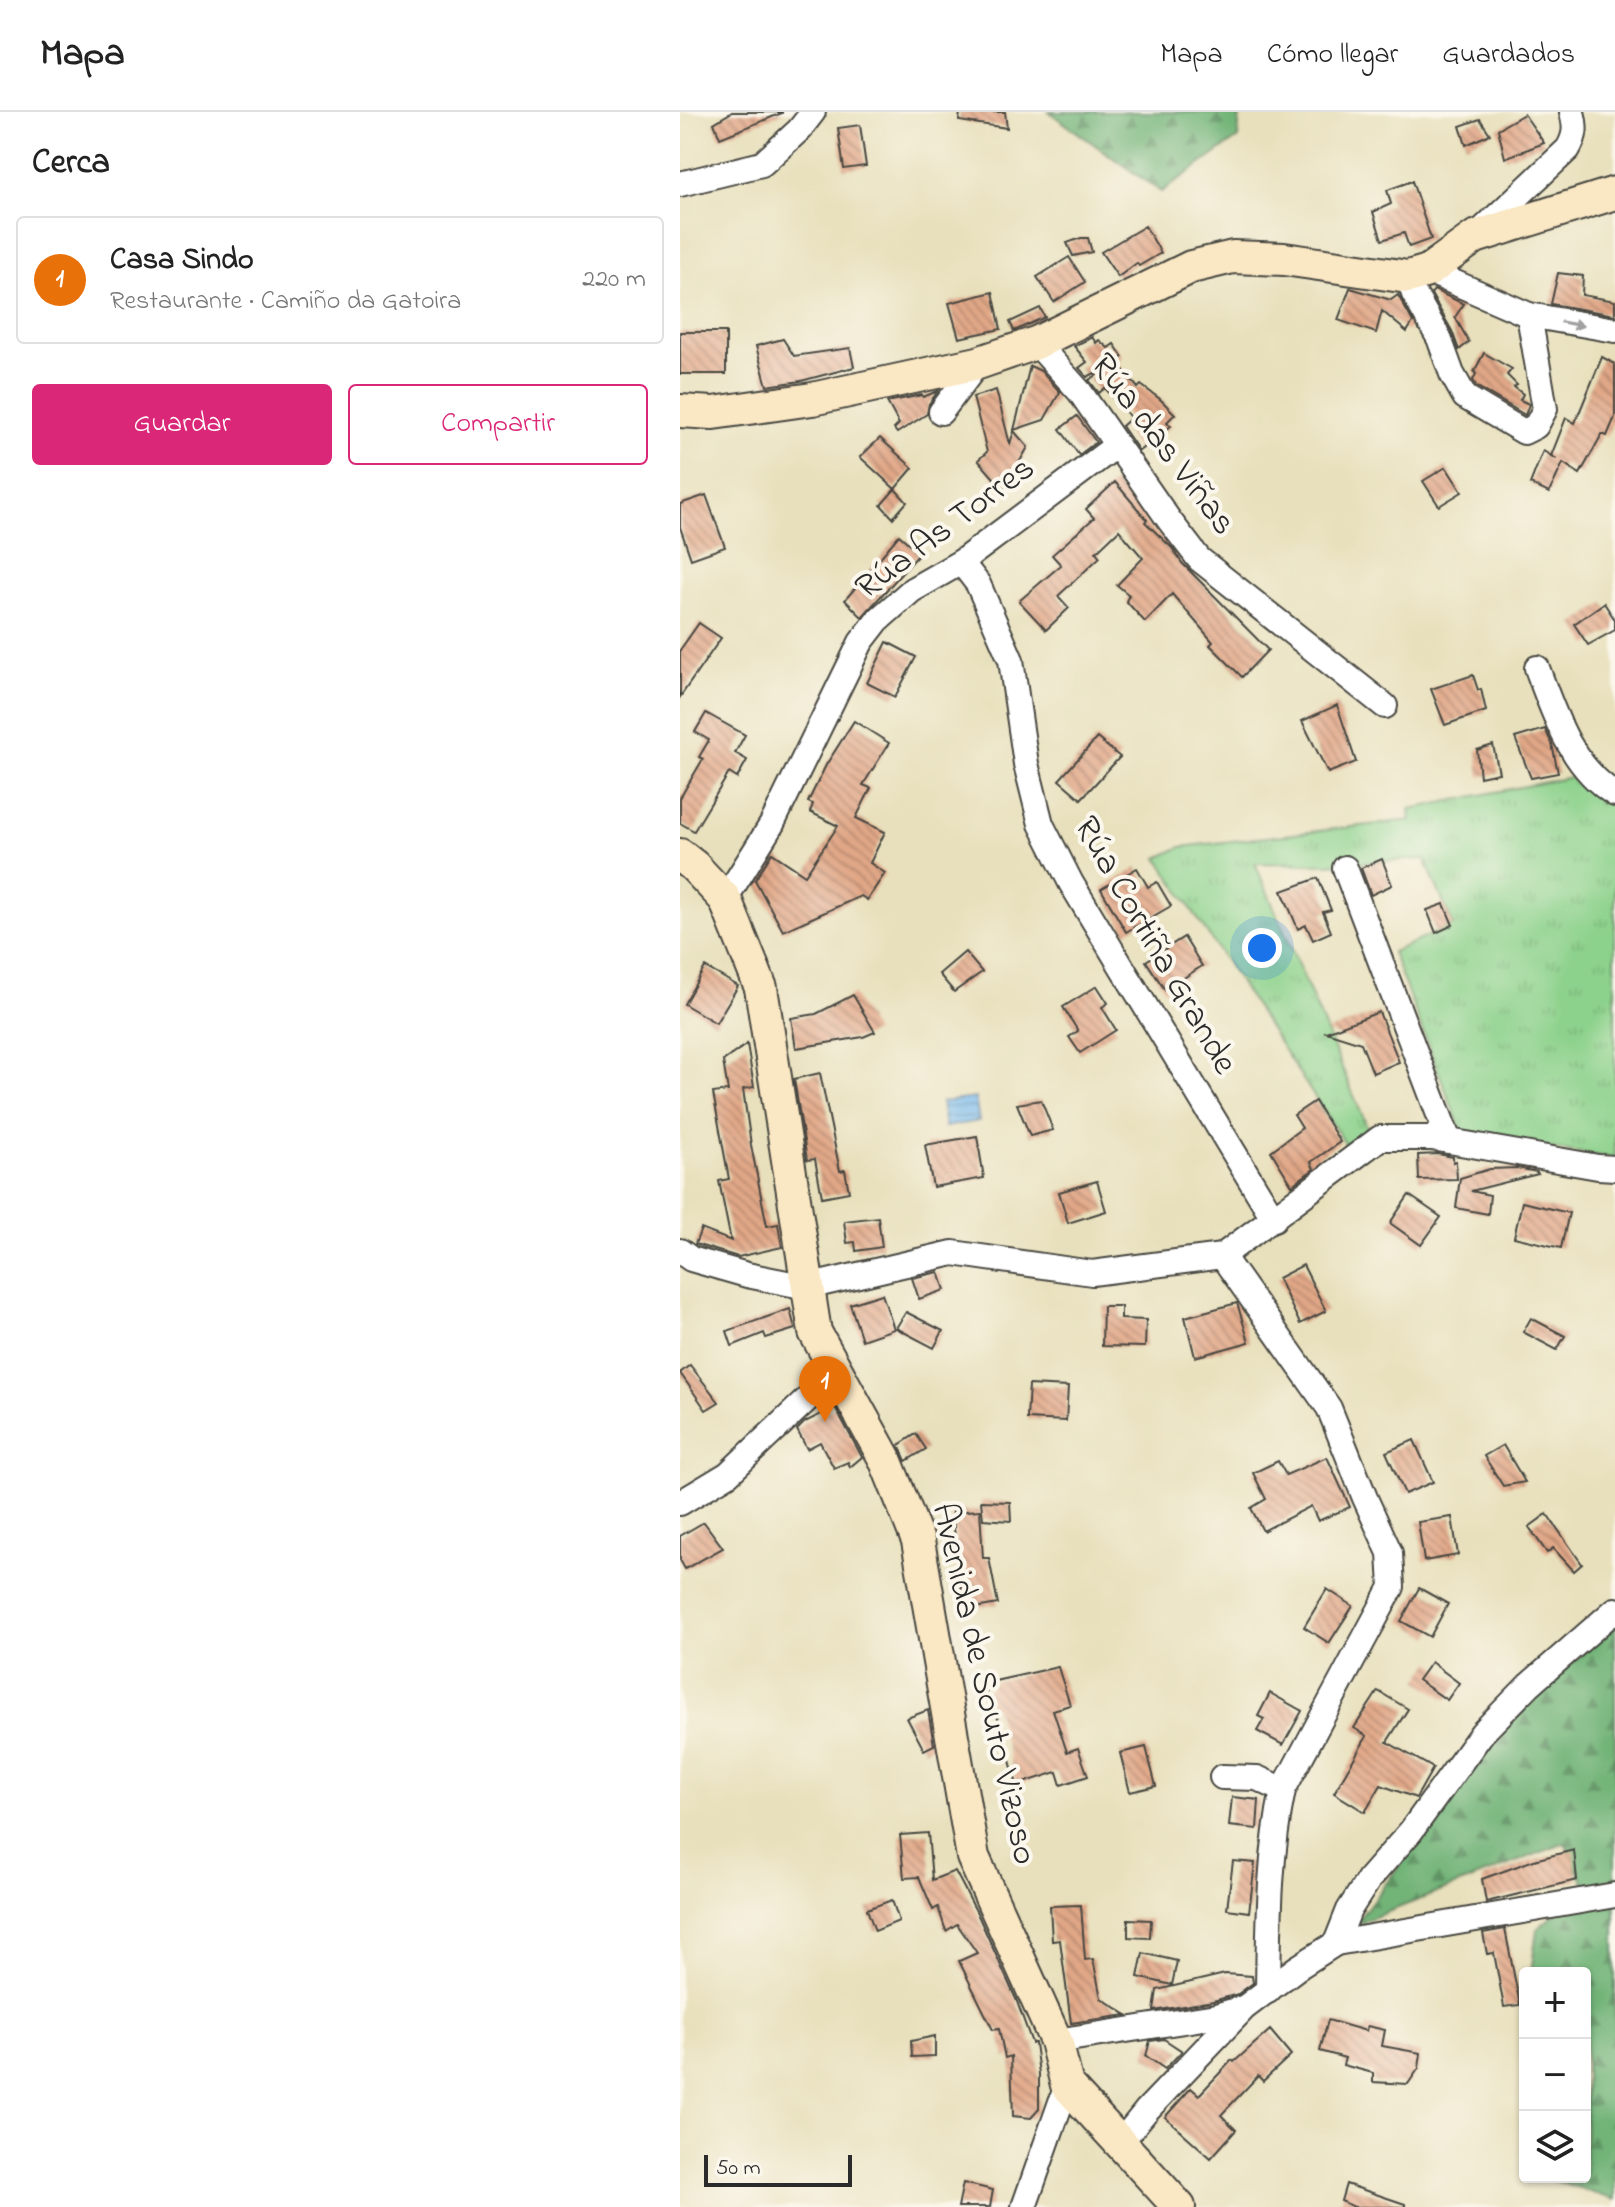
<!DOCTYPE html>
<html lang="es">
<meta charset="utf-8">
<style>
body{margin:0;font-family:"Indie Flower",sans-serif;background:#f6f6f6;color:#222}
.controls{position:absolute;right:24px;bottom:24px;display:grid;overflow:hidden;border-radius:8px;box-shadow:0 2px 6px #0004}
.controls button{width:72px;height:72px;display:grid;place-items:center;padding:0;border:0;border-bottom:2px solid #e0e0e0;background:#fff;color:#222;font:40px sans-serif}
.scale{position:absolute;left:24px;bottom:20px;width:148px;box-sizing:border-box;padding-left:8px;border:4px solid #2b2b2b;border-top:0;font-size:22px;line-height:28px;white-space:nowrap;color:#2b2b2b;-webkit-text-stroke:6px #fbf7ec;paint-order:stroke}
.you{position:absolute;left:582px;top:836px;width:28px;height:28px;margin:-20px;border:6px solid #fff;border-radius:50%;background:#1a73e8;box-shadow:0 0 0 12px #1a73e833}
.badge{display:grid;place-items:center;width:52px;height:52px;border-radius:50%;background:#db2777;color:#fff;font-size:26px;font-weight:700}
.pin{position:absolute;translate:-50% -66px;filter:drop-shadow(0 2px 4px #0008)}
.pin::after{content:'';position:absolute;top:42px;width:28px;height:24px;background:inherit;clip-path:polygon(0 0,100% 0,50% 100%)}
.list{margin:0;padding:0;list-style:none}
h2{display:flex;justify-content:space-between;align-items:center;height:104px;margin:0;padding:0 32px;font-size:34px}
h2 small{font-size:26px;font-weight:400;color:#767676}
.list li{display:grid;grid-template-columns:52px 1fr auto;gap:24px;align-items:center;box-sizing:border-box;height:128px;margin:0 16px 16px;padding:0 16px;border:2px solid #e0e0e0;border-radius:8px}
.list b{display:block;font-size:30px;white-space:nowrap}
.list p{margin:0;font-size:26px;white-space:nowrap;color:#767676}
.list em{font-size:26px;font-style:normal;color:#767676}
.actions{display:flex;gap:16px;padding:24px 32px}
.actions a{flex:1;padding:18px 0;border:2px solid #db2777;border-radius:8px;text-align:center;font-size:28px;color:#db2777}
.actions .main{background:#db2777;color:#fff}
.icon{flex:none;width:44px;height:44px;fill:none;stroke:currentColor;stroke-width:2;stroke-linecap:round;stroke-linejoin:round}
.map{position:relative;flex:none;width:935px;height:2095px;overflow:hidden}
header{display:flex;align-items:center;gap:48px;box-sizing:border-box;height:112px;padding:0 40px;background:#fff;border-bottom:2px solid #e0e0e0}
header strong{font-size:38px}
nav{display:flex;gap:44px;margin-inline-start:auto;font-size:28px}
main{display:flex}
aside{flex:1;background:#fff}
.map>svg:first-child{display:block}
</style>
<header>
<strong>Mapa</strong>
<nav><a>Mapa</a><a>Cómo llegar</a><a>Guardados</a></nav>
</header>
<main>
<aside>
<h2>Cerca<small></small></h2>
<ul class="list">
<li><span class="badge" style="background:#e8710a">1</span><div><b>Casa Sindo</b><p>Restaurante · Camiño da Gatoira</p></div><em>220 m</em></li>
</ul>
<div class="actions"><a class="main">Guardar</a><a>Compartir</a></div>
</aside>
<div class="map">
<svg width="935" height="2095" viewBox="0 0 935 2095">
<defs>
<pattern id="grass-tufts" width="24" height="20" patternUnits="userSpaceOnUse" patternTransform="scale(2)"><rect width="24" height="20" fill="#8dd28c"/><path d="M3 7l-1-3M5 7V3M7 7l1-3M15 17l-1-3M17 17v-4M19 17l1-3" fill="none" stroke="#7ab479"/></pattern>
<pattern id="forest-firs" width="22" height="20" patternUnits="userSpaceOnUse" patternTransform="scale(2)"><rect width="22" height="20" fill="#72b478"/><path d="M5 1l3.5 6h-7zM16 11l3.5 6h-7z" fill="#5e9363"/></pattern>
<pattern id="water-rules" width="6" height="5" patternUnits="userSpaceOnUse" patternTransform="scale(2)"><rect width="6" height="5" fill="#77b9ec"/><path d="M0 2.5h6" fill="none" stroke="#6297bf"/></pattern>
<pattern id="building-back-hatch" width="6" height="6" patternUnits="userSpaceOnUse" patternTransform="scale(2)"><rect width="6" height="6" fill="#e1a787"/><path d="M-1 5l2 2M0 0l6 6M5-1l2 2" fill="none" stroke="#b7886f"/></pattern>
</defs>
<rect width="100%" height="100%" fill="#fbf7ec"/>
<filter id="ink" filterUnits="userSpaceOnUse"><feTurbulence type="fractalNoise" baseFrequency=".0125" numOctaves="2"/><feDisplacementMap in="SourceGraphic" scale="16" xChannelSelector="R" yChannelSelector="G"/><feConvolveMatrix kernelMatrix="1 2 1 2 8 2 1 2 1" color-interpolation-filters="sRGB"/></filter>
<filter id="wash" filterUnits="userSpaceOnUse"><feTurbulence type="fractalNoise" baseFrequency=".006" numOctaves="4" result="noise"/><feDisplacementMap in="SourceGraphic" scale="32" xChannelSelector="R" yChannelSelector="G"/><feGaussianBlur stdDeviation="1.8" result="paint"/><feColorMatrix in="noise" values="0 0 0 0 0 0 0 0 0 0 0 0 0 0 0 0 0 1.4 0 .05"/><feComposite in="paint" operator="in"/></filter>
<g filter="url(#wash)">
<rect width="100%" height="100%" fill="#e8e0bc"/>
<!-- grass -->
<path fill="url(#grass-tufts)" stroke="#5c7e5c" stroke-width="2" d="M901 663 935 685V1046L783 1023 712 840 773 813 745 747 650 752 575 751 688 1017 666 1033 478 746 501 735 731 708 730 697Z"/>
<!-- forest -->
<g fill="url(#forest-firs)" stroke="#4e7052" stroke-width="2">
<path d="M369 0H560L558 26 481 80Z"/>
<path d="M935 1511V2088L862 2065H905V1861H851L857 1817 906 1776 885 1731 674 1813 831 1608Z"/>
</g>
<!-- water -->
<path fill="url(#water-rules)" stroke="#51728c" stroke-width="2" d="M295 986 299 1009 265 1015 261 990Z"/>
<g id="blocks">
<!-- building -->
<g fill="url(#building-back-hatch)">
<path d="M52 0H102V1L40 26 34 11Z"/>
<path d="M280 0H325L327 16 279 9Z"/>
<path d="M844 2 864 31 825 46 818 17Z"/>
<path d="M800 7 810 22 786 33 780 14Z"/>
<path d="M180 13 186 54 164 57 158 16Z"/>
<path d="M732 69 751 127 729 135 724 121 702 128 693 100 711 92 707 78Z"/>
<path d="M465 114 481 141 459 154 457 151 438 165 421 140Z"/>
<path d="M401 126H408L412 140 393 144 387 131Z"/>
<path d="M389 145 405 170 374 190 357 165Z"/>
<path d="M878 161 903 164 902 183 935 189V203L871 192Z"/>
<path d="M670 176 711 188 718 183 733 210 727 220 702 199 696 221 658 208Z"/>
<path d="M754 178 784 192 775 205 789 230 779 238 772 219 751 182Z"/>
<path d="M313 180 321 217 279 226 269 191Z"/>
<path d="M360 196 365 205 334 219 330 210Z"/>
<rect x="0" y="220" width="46" height="42"/>
<path d="M412 225 416 231 419 228 428 236 434 232 443 245 436 249 458 276 461 273 480 287 495 302 487 310 491 314 459 339 442 314 451 306 425 276 419 281 409 268 417 263 415 261 407 265 399 256 407 250 394 234Z"/>
<path d="M103 227 114 244 170 236 174 255 121 269 87 274 76 234Z"/>
<path d="M804 241 832 257 827 263 837 273 834 275 843 282 840 288 849 292 845 303 796 274 793 268 796 262 794 260Z"/>
<path d="M922 245 935 252V305L927 324 922 322 900 362 883 351 869 381 850 372 863 339 877 347 871 344 886 306 895 311Z"/>
<path d="M350 254 361 259 380 280 364 308 334 318Z"/>
<path d="M316 278 330 332 334 319 348 335 323 379 318 378 320 373 298 348 307 340 293 285Z"/>
<path d="M258 279 249 292 247 302 217 321 214 317 219 312 207 290 242 283 243 285Z"/>
<path d="M397 304 416 330 399 343 380 317Z"/>
<path d="M200 326 233 356 215 377 180 345Z"/>
<path d="M766 355 782 380 759 394 743 369Z"/>
<path d="M435 370 467 408 465 410 492 436 502 451 588 538 562 565 530 533 533 530 492 482 465 510 446 489 449 483 437 473 463 446 439 418 416 440 420 445 378 484 389 496 366 518 339 489 381 453 372 443 414 406 406 397Z"/>
<path d="M215 377 227 390 213 406 201 393Z"/>
<path d="M26 383 45 435 11 447 0 415V392Z"/>
<path d="M219 423 240 441 182 505 165 488Z"/>
<path d="M924 491 935 508V518L908 533 894 512Z"/>
<path d="M19 511 41 526 0 585V538Z"/>
<path d="M207 530 236 545 215 585 187 571Z"/>
<path d="M793 563 798 578 801 577 806 599 765 613 751 577Z"/>
<path d="M657 593 676 650 648 661 622 609Z"/>
<path d="M26 601 65 623 55 641 67 648 57 666 49 661 14 719 0 711V686L23 647 19 645 29 628 15 620Z"/>
<path d="M174 609 209 631 183 673 191 676 176 706 205 720 190 751 205 761 187 788 181 784 103 819 75 768 92 741 125 763 158 714 130 700 133 692 128 690 146 653Z"/>
<path d="M865 617 872 632 878 661 851 666 835 626Z"/>
<path d="M417 626 440 645 401 687 379 668Z"/>
<path d="M813 633 819 661 800 665 797 638Z"/>
<path d="M702 747 712 773 691 783 681 756Z"/>
<path d="M457 756 468 775 477 770 491 794 446 820 421 777Z"/>
<path d="M638 766 651 798 643 800 651 820 633 828 626 813 618 817 602 779Z"/>
<path d="M764 792 773 813 756 821 747 798Z"/>
<path d="M504 825 522 854 485 878 466 849Z"/>
<path d="M285 840 302 860 274 880 259 862Z"/>
<path d="M25 855 58 874 36 911 4 892Z"/>
<path d="M417 874 428 891 422 895 436 918 400 941 389 925 398 919 383 895Z"/>
<path d="M173 883 195 920 183 925 116 936 111 906 136 902Z"/>
<path d="M699 900 719 950 693 961 681 931 646 920Z"/>
<path d="M67 932 74 975 63 977 71 1033 87 1114 98 1112 102 1135 58 1145 15 1132 21 1117 51 1129 39 1069 49 1067 33 981 48 979 43 949Z"/>
<path d="M140 961 160 1059 165 1058 169 1080 142 1085 135 1047 127 1048 114 967Z"/>
<path d="M361 988 373 1018 350 1024 337 992Z"/>
<path d="M635 989 660 1030 631 1050 634 1057 612 1073 591 1039 622 1016 614 1003Z"/>
<path d="M297 1024 304 1066 253 1075 245 1033Z"/>
<path d="M758 1042 773 1045V1050L776 1049 777 1067 739 1068 738 1043Z"/>
<path d="M837 1056 857 1060 858 1062 791 1079 810 1083 808 1102 776 1096 780 1066 810 1057Z"/>
<path d="M417 1069 426 1099 388 1111 379 1080Z"/>
<path d="M729 1083 761 1105 741 1133 710 1111Z"/>
<path d="M842 1090 889 1101 881 1136 834 1125Z"/>
<path d="M198 1105 202 1135 176 1139 175 1130 167 1131 164 1109Z"/>
<path d="M623 1153 646 1199 620 1212 598 1166Z"/>
<path d="M259 1160 265 1178 239 1187 232 1166Z"/>
<path d="M202 1182 214 1217 182 1228 170 1192Z"/>
<path d="M557 1191 569 1230 515 1245 505 1205Z"/>
<path d="M423 1194H441V1207L466 1208 465 1235 422 1234Z"/>
<path d="M110 1197 115 1217 86 1226 84 1221 52 1234 47 1219Z"/>
<path d="M226 1200 263 1219 254 1236 216 1216Z"/>
<path d="M851 1206 885 1224 877 1238 843 1220Z"/>
<path d="M10 1253 39 1290 26 1298 0 1261Z"/>
<path d="M349 1273 388 1275 386 1309 347 1307Z"/>
<path d="M155 1295 182 1345 170 1355 168 1350 154 1356 140 1330 127 1337 117 1318 125 1310Z"/>
<path d="M236 1322 246 1337 226 1349 219 1333Z"/>
<path d="M734 1328 753 1370 725 1382 706 1340Z"/>
<path d="M823 1333 845 1370 823 1374 804 1344Z"/>
<path d="M647 1345 670 1395 638 1409 631 1394 583 1419 571 1396 586 1387 573 1361 598 1349 606 1363Z"/>
<path d="M301 1389 330 1390 331 1409 303 1407Z"/>
<path d="M300 1398 303 1446H309L318 1492 284 1498 272 1400Z"/>
<path d="M867 1402 902 1452 894 1459 873 1436 867 1441 849 1415Z"/>
<path d="M772 1405 778 1443 744 1449 738 1410Z"/>
<path d="M24 1410 43 1436 5 1457 0 1448V1424Z"/>
<path d="M739 1476 768 1492 750 1525 721 1509Z"/>
<path d="M647 1477 673 1494 649 1531 624 1515Z"/>
<path d="M751 1550 779 1571 767 1588 738 1568Z"/>
<path d="M378 1555 390 1593 373 1598 387 1640 398 1636 408 1664 381 1673 377 1660 337 1673 315 1596 307 1589 306 1579 315 1569Z"/>
<path d="M698 1579 728 1597 707 1630 753 1656 736 1686 701 1673 685 1700 654 1681 687 1624 674 1616Z"/>
<path d="M590 1581 622 1599 603 1633 577 1619 584 1607 578 1604Z"/>
<path d="M248 1598 254 1633 244 1638 227 1606Z"/>
<path d="M466 1635 476 1674 450 1680 440 1641Z"/>
<path d="M552 1685 579 1688 577 1717 549 1714Z"/>
<path d="M248 1721 252 1768 275 1759 297 1801 336 1887 352 1931H355L359 1962V1997L351 2006 333 2004 331 1944 325 1946 319 1917 313 1918 279 1849 297 1841 277 1812 266 1819 258 1795 253 1798 239 1765 224 1766 220 1723Z"/>
<path d="M894 1738 897 1768 806 1790 802 1767 854 1748Z"/>
<path d="M553 1749 575 1751 569 1800 547 1797Z"/>
<path d="M212 1788 219 1809 195 1819 187 1797Z"/>
<path d="M401 1793 405 1848 413 1847 421 1886 447 1903 391 1911 380 1828 372 1829 370 1794Z"/>
<path d="M448 1807 471 1808 470 1826 448 1825Z"/>
<path d="M825 1817 840 1893 824 1895 814 1841 807 1842 803 1821Z"/>
<path d="M463 1841 497 1849 492 1873 458 1865Z"/>
<path d="M545 1862 572 1864 573 1871 558 1882 533 1889 474 1899 477 1878Z"/>
<path d="M648 1908 686 1919 687 1914 705 1918 702 1934 741 1941 739 1956 728 1972 693 1970V1961L663 1953 665 1946 640 1939Z"/>
<path d="M590 1918 611 1943 583 1969 578 1964 541 2003 556 2018 531 2046 485 2005 511 1976 519 1983 552 1948 554 1950Z"/>
<path d="M255 1924V1944L232 1945 231 1929Z"/>
<path d="M484 1927 502 1939 485 1957 466 1944 470 1929Z"/>
<path d="M283 2071 313 2078 310 2095H278Z"/>
<path d="M666 2072 725 2092V2095H674L661 2089Z"/>
</g>
</g>
</g>
<g filter="url(#ink)">
<use href="#blocks" fill-opacity="0" stroke="#474641" stroke-width="2"/>
<g fill="none" stroke-linecap="round" stroke-linejoin="round">
<defs>
<g id="street">
<path d="M0 72 82 52 119 18 133 0"/>
<path d="M799 121 888 37C896 23 896 15 892 0"/>
<path d="M748 159 849 203 935 218"/>
<path d="M728 165 734 182 759 226 772 262 785 285 844 320 856 314 865 297 849 203"/>
<path d="M356 231 400 280 489 408 519 447 705 594"/>
<path d="M261 300 298 251"/>
<path d="M281 450 298 472 331 548 346 652 361 712 391 771 594 1107"/>
<path d="M857 556C874 602 891 655 935 682"/>
<path d="M665 756 769 1029"/>
<path d="M45 787 92 712 181 530 198 508 232 478 281 450 437 333"/>
<path d="M0 1139 11 1147 67 1163 127 1175 273 1141 412 1161 542 1144 700 1026H752L918 1055 935 1056"/>
<path d="M542 1144 649 1296 685 1386 710 1441 712 1475 603 1678C589 1744 589 1812 588 1879"/>
<path d="M0 1391 48 1362 156 1260"/>
<path d="M542 1665 577 1666 603 1678"/>
<path d="M656 1831 935 1783"/>
<path d="M376 1929 536 1904 563 1896"/>
<path d="M440 2031 466 1999 564 1896 617 1856 656 1831 669 1798 689 1767 731 1719 802 1621 849 1573 935 1498"/>
<path d="M344 2095 387 1973"/>
</g>
<g id="secondary">
<path d="M0 299 33 301 132 287 298 251 356 231 511 155 553 145 604 147 728 165 748 159 795 125 935 81"/>
<path d="M0 743 14 754 45 787 81 876 135 1220 205 1347 238 1429 293 1745 376 1929 387 1973 499 2095"/>
</g>
</defs>
<!-- street casing -->
<use href="#street" stroke="#474641" stroke-width="28"/>
<!-- secondary casing -->
<use href="#secondary" stroke="#474641" stroke-width="36"/>
<!-- street -->
<use href="#street" stroke="#fff" stroke-width="24"/>
<!-- secondary -->
<use href="#secondary" stroke="#fae7c3" stroke-width="32"/>
</g>
<!-- one-way arrows -->
<defs><path id="oneway-solid" d="M-6-.8H1V-3.2L6.5 0L1 3.2V.8H-6Z" transform="scale(2)"/></defs>
<use fill="#a0a0a0" href="#oneway-solid" transform="translate(892 212) rotate(11)"/>
</g>
<g text-anchor="middle" dominant-baseline="central" stroke-width="8" stroke-linejoin="round" paint-order="stroke">
<!-- street labels -->
<g font-size="36" fill="#2b2b2b" stroke="#fbf7ec">
<text transform="translate(482 333) rotate(53)">Rúa das Viñas</text>
<text transform="translate(266 417) rotate(-37)">Rúa As Torres</text>
<text transform="translate(474 834) rotate(60)">Rúa Cortiña Grande</text>
<text transform="translate(303 1572) rotate(77)">Avenida de Souto Vizoso</text>
</g>
</g>
</svg>
<div class="controls">
<button>+</button>
<button>−</button>
<button><svg class="icon" aria-label="layers" viewBox="0 0 24 24"><path d="M12 4l9 5-9 5-9-5zM3 14l9 5 9-5"/></svg></button>
</div>
<div class="scale">50 m</div>
<div class="you"></div>
<div class="pin badge" style="left:145px;top:1310px;background:#e8710a">1</div>
</div>
</main>
